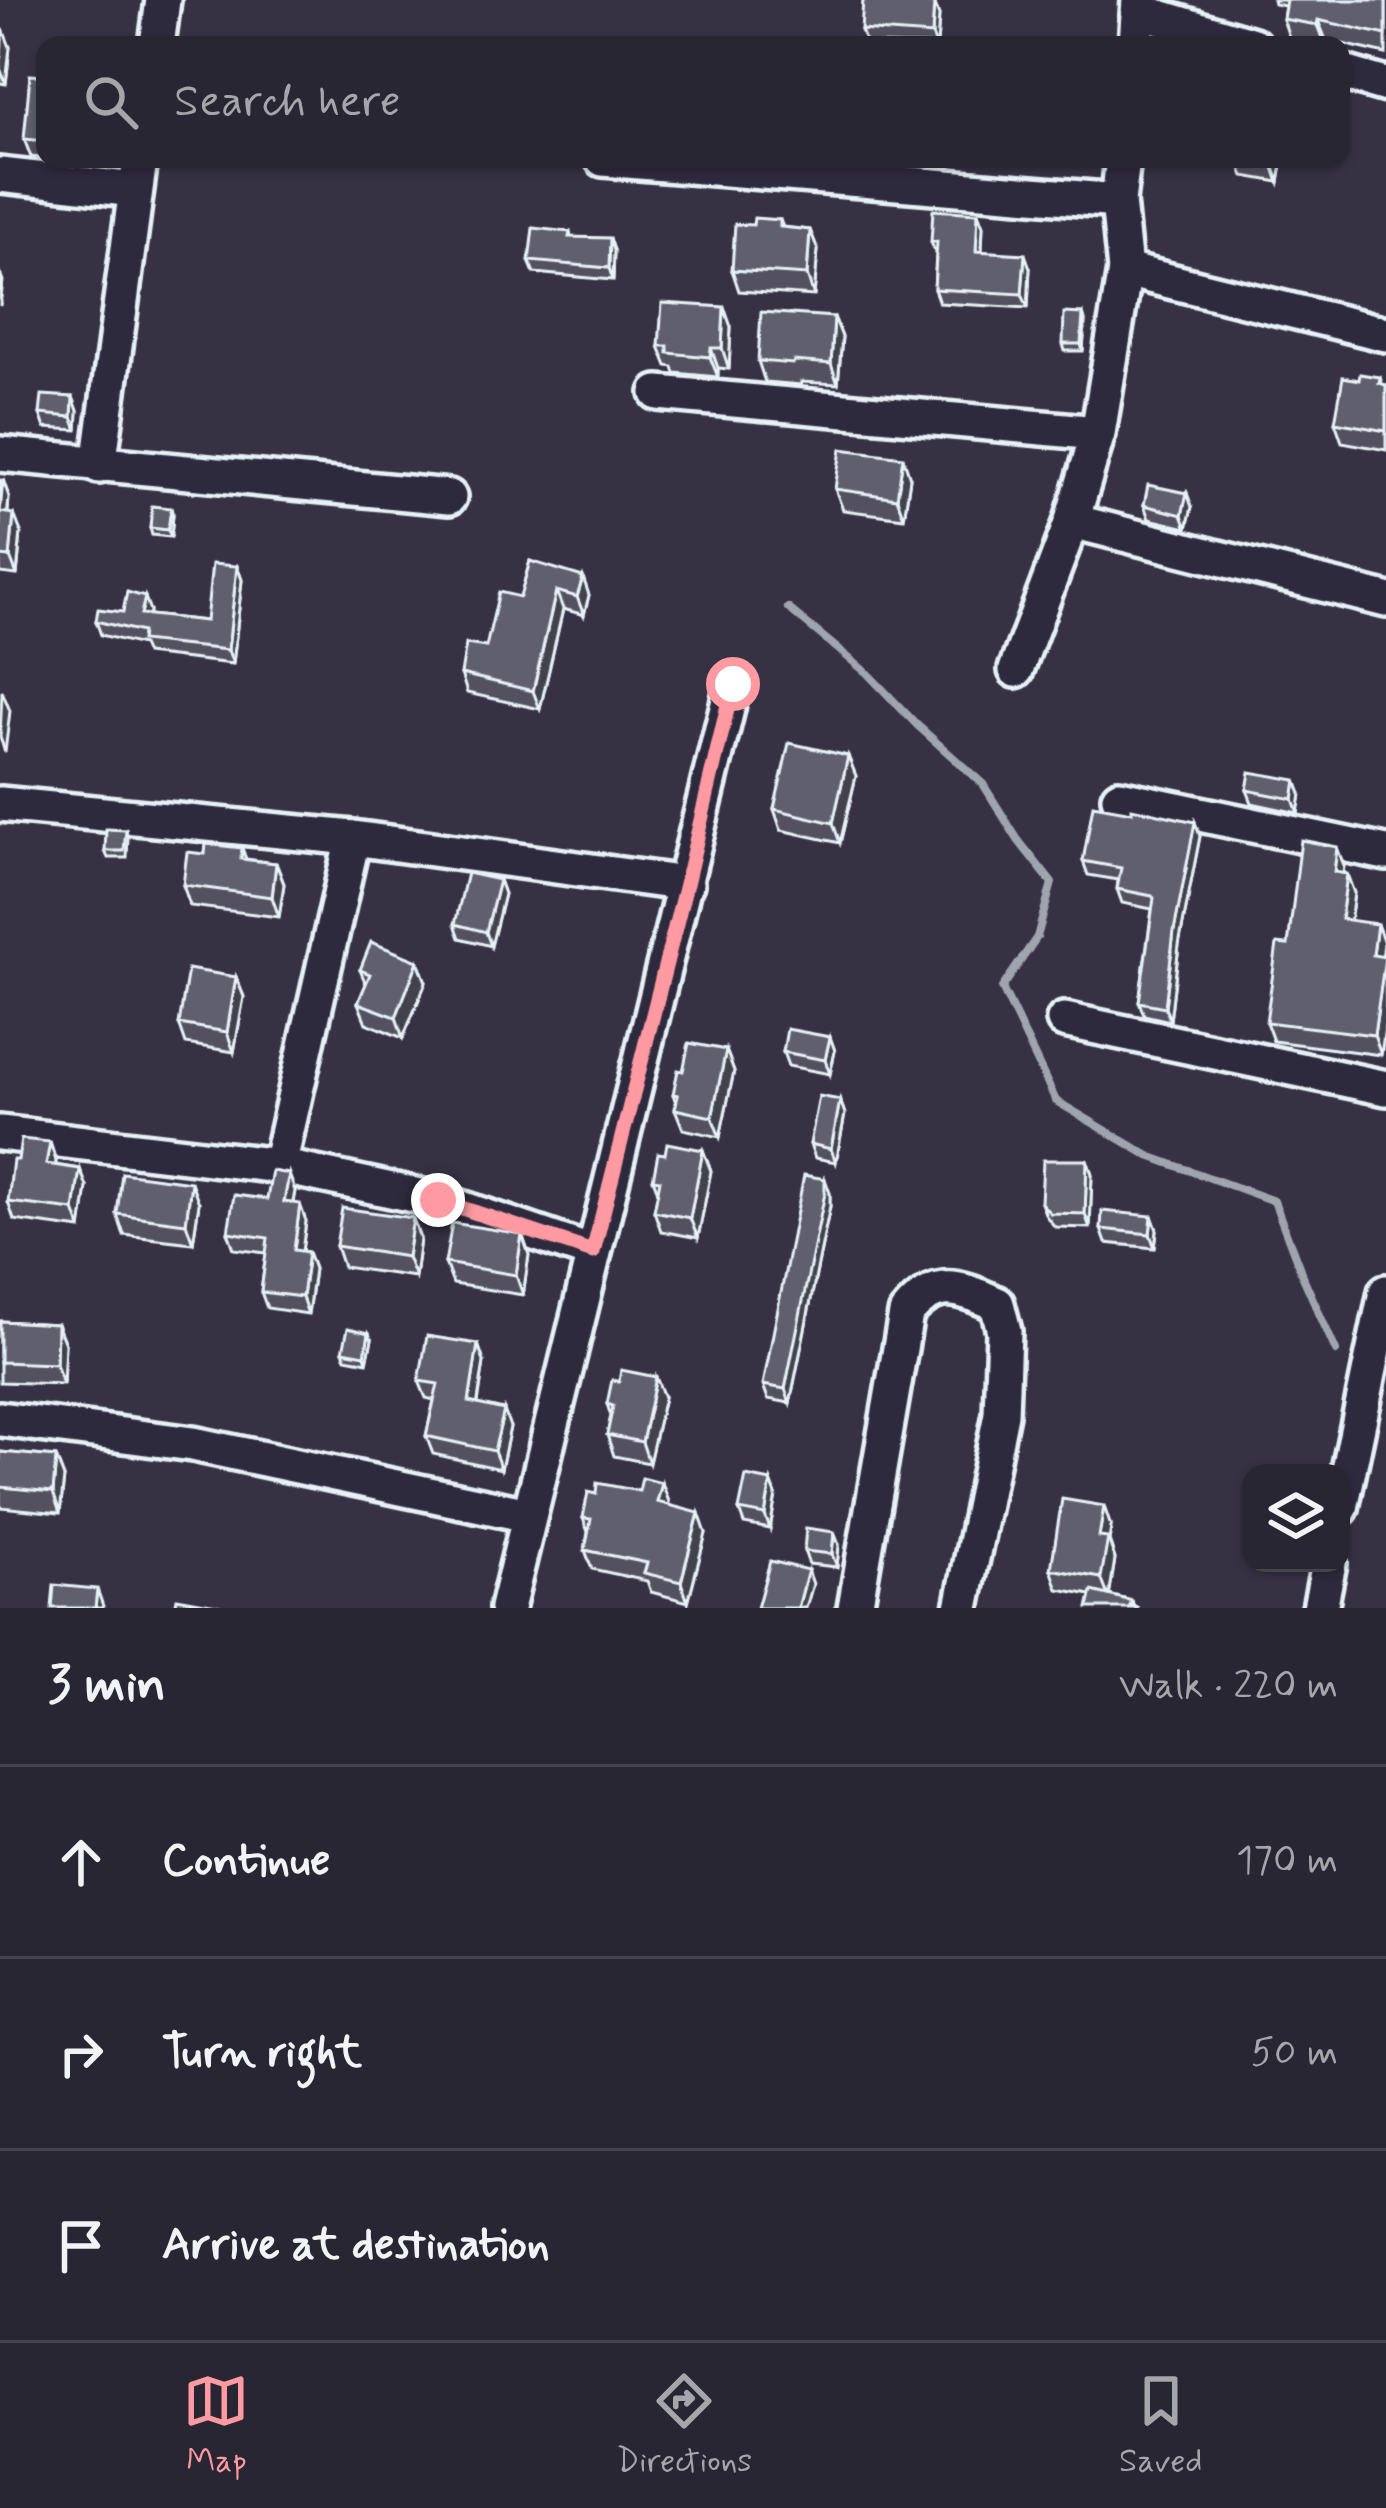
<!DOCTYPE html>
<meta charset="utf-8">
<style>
body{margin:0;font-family:Mynerve,sans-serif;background:#34323f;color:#f1f3f6}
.controls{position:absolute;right:36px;bottom:36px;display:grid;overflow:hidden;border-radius:24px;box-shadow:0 3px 9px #0004}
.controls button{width:108px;height:108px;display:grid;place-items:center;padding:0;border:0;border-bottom:3px solid #44434e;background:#282633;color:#f1f3f6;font:60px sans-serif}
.stop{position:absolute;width:36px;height:36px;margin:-27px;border:9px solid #ff9aa2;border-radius:50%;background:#fff}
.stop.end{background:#ff9aa2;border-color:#fff;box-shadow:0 3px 12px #0008}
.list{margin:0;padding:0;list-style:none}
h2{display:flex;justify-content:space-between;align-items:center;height:156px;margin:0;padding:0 48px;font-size:51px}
h2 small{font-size:39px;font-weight:400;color:#a5a5ac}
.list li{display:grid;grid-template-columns:78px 1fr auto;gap:36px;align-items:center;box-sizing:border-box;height:192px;padding:0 48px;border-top:3px solid #44434e}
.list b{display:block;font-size:45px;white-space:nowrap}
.list em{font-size:39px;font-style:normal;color:#a5a5ac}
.icon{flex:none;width:66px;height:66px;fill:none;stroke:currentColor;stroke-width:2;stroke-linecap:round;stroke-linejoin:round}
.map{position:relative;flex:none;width:1386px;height:1608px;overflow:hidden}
.search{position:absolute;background:#282633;box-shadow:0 3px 9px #0004;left:36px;right:36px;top:36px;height:132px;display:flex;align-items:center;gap:30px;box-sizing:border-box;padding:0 42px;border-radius:24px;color:#a5a5ac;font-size:45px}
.sheet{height:732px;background:#282633}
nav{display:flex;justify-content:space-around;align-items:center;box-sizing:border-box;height:168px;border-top:3px solid #44434e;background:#282633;font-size:33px;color:#a5a5ac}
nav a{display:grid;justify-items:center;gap:6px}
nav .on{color:#ff9aa2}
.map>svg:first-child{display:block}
</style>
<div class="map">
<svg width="1386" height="1608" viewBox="0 0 1386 1608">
<rect width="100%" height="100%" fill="#363244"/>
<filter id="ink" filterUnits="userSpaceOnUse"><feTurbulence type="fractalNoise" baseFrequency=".00833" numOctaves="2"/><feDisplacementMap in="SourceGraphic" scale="24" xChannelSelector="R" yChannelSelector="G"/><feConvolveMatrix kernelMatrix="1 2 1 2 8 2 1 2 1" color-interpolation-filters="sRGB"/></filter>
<g filter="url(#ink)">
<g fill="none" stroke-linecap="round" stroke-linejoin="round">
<!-- stream -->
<path stroke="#a0a4af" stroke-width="8" d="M788 608 867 673 917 725 983 784 1018 840 1052 883 1037 937 1002 988 1056 1101 1149 1156 1274 1201 1303 1277 1336 1351"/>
<defs>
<g id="minor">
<path d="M1140 11 1253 45"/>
<path d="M157 45 163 0"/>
<path d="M1136 45 1139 0"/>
<path d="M1341 72 1386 85"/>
<path d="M603 159 1118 201"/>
<path d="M0 175 135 190"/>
<path d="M1125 270 1386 334"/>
<path d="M658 393 1098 433"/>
<path d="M0 454 449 497"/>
<path d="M99 466 140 159"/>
<path d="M1072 521 1386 600"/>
<path d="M1016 670 1072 521 1098 433 1125 270 1118 201 1123 159"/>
<path d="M1119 797 1386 853"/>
<path d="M0 804 353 838 686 884"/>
<path d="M1064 1020 1386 1088"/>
<path d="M0 1133 279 1166 438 1200 593 1253"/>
<path d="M279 1166 353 838"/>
<path d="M0 1419 193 1444 528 1515"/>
<path d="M1341 1508 1386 1292"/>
<path d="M507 1608 733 684"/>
<path d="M855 1608 906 1314C936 1277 958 1287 997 1304L1004 1331 1001 1414 962 1608"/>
<path d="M1320 1608 1329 1563"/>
</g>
</defs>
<!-- minor casing -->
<use href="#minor" stroke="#e8f1f8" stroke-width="42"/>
<!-- minor -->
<use href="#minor" stroke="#2f2a3d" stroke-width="33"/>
</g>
<!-- wall -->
<g fill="#53515f" stroke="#e8f1f8" stroke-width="3">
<path d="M1273 0H1386V54L1326 40 1325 45 1290 40 1283 19 1285 6 1274 4Z"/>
<path d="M934 3 939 16 937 45 866 44 861 30Z"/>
<path d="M0 29 10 47 6 84 0 83Z"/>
<path d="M45 76V158L31 157 24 139Z"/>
<path d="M50 159H84V163Z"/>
<path d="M1039 159H1084V163L1040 162Z"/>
<path d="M1237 159H1283L1279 182 1244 176Z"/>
<path d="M978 213 983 226 982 251 1030 268 1028 308 939 303 934 289 936 254 931 242Z"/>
<path d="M780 220 783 227 810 230 818 250 814 296 739 291 732 270 753 225Z"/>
<path d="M570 232 571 237 614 250 613 280 534 273 529 261Z"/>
<path d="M1083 314 1085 321 1083 351H1065L1063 344Z"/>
<path d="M834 317 842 337 838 384 801 382V385L765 382 758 361Z"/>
<path d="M731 327 729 369 718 368V377L675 373 673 367 667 366 659 346Z"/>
<path d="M1380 377 1382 384 1386 385V450L1342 442 1335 422 1359 380Z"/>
<path d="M73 397 78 411 77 430 45 428 40 414Z"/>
<path d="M910 478 904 518 843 510 835 489Z"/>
<path d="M0 479 9 497 8 513 21 532 17 575 0 573Z"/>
<path d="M1144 505 1192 507 1187 528 1149 519Z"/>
<path d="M173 515 171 537 152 535 150 528Z"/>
<path d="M530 561 589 595 584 615 563 609 540 709 467 693 461 674 486 647 520 597Z"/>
<path d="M237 566 242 580 233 664 146 654 142 645 101 635 96 621 123 612 150 611 149 615 206 621Z"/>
<path d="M848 756 856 776 840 843 781 830 774 809Z"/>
<path d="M1247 790 1301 794 1298 813 1252 803Z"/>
<path d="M126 830 128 837 127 858H108L105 851Z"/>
<path d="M1200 836 1179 945 1170 1021 1144 1015 1139 1002 1152 909 1122 903 1117 889 1118 880 1088 875 1083 861Z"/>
<path d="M242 848 246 859 276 863 284 884 279 917 190 906 183 885 205 854Z"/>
<path d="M1344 866 1343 873 1354 893 1350 920 1384 943 1382 957 1386 959V1020L1381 1055 1273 1041 1266 1022Z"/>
<path d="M499 880 504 894 491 946 460 938 455 924Z"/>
<path d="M418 961 426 982 403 1038 366 1023 358 1003 366 984 360 970Z"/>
<path d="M236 977 244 997 234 1052 186 1044 179 1024Z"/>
<path d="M830 1037 835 1051 830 1074 788 1066 783 1052Z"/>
<path d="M726 1050 734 1071 720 1137 683 1129 675 1109 676 1103 673 1094 683 1071Z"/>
<path d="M840 1100 845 1114 836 1162 815 1158 810 1144Z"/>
<path d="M703 1150 711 1171 698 1238 661 1231 654 1211 658 1192 653 1179 665 1154Z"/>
<path d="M1087 1160 1092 1174 1090 1228 1055 1227 1046 1216 1041 1203Z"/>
<path d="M56 1161V1165L80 1169 87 1187 81 1229 14 1220 8 1202Z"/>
<path d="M295 1191 293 1203 306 1221 302 1251 308 1252 314 1269 308 1314 267 1308 261 1292 266 1253 234 1249 228 1232 267 1199Z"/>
<path d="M830 1193V1206L790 1403 768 1399 763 1385Z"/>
<path d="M199 1203 193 1243 124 1235 117 1214Z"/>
<path d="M1152 1216 1157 1230 1155 1248 1106 1243 1101 1229Z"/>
<path d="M522 1234 529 1255 523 1295 453 1284 445 1263Z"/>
<path d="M420 1239 415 1277 343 1267 336 1246Z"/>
<path d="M0 1321 57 1324 65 1344 63 1384 0 1382Z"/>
<path d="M372 1339 367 1362 346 1358 343 1351Z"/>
<path d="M478 1344 484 1362 478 1404 510 1427 501 1469 433 1454 426 1436 434 1400 426 1398 419 1381Z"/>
<path d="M664 1397 649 1463 614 1456 607 1435 611 1416 607 1404Z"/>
<path d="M0 1452 56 1457 64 1478 60 1513 0 1507Z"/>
<path d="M771 1481 776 1495 770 1529 744 1524 739 1510Z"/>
<path d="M662 1483 669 1502 668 1505 706 1533 688 1602 651 1592 647 1581 592 1569 585 1550 588 1532 583 1518Z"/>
<path d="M1111 1527 1109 1541 1115 1559 1109 1595 1132 1601 1134 1607 1091 1595 1058 1589 1051 1569Z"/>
<path d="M839 1545 837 1567 809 1564 804 1551Z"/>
</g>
<!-- shaded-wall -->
<g fill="#43424d" stroke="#e8f1f8" stroke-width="3">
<path d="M934 3 939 16 937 45H936L932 35Z"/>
<path d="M1318 20 1326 40 1325 45 1317 25Z"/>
<path d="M3 29 10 47 6 84 0 68Z"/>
<path d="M1272 159H1283L1279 182 1272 162Z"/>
<path d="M978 213 983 226 981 265 976 251Z"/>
<path d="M810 230 818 250 814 296 807 275Z"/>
<path d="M610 238 614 250 613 280 609 268Z"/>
<path d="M1025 254 1030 268 1028 308 1022 294Z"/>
<path d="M0 273 3 281 0 306Z"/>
<path d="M724 307 731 327 729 369 722 348Z"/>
<path d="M1083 314 1085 321 1083 351 1081 344Z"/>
<path d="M834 317 842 337 838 384 831 364Z"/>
<path d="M711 348 718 368V377L710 357Z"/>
<path d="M73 397 78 411 77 430 72 417Z"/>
<path d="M903 457 910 478 904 518 897 498Z"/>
<path d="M3 479 9 497 6 531 0 513Z"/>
<path d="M1187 493 1192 507 1187 528 1182 515Z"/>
<path d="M171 508 173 515 171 537 168 530Z"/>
<path d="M14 514 21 532 17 575 10 557Z"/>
<path d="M237 566 242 580 233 664 228 650Z"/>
<path d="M583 577 589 595 584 615 577 597Z"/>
<path d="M556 591 563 609 540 709 533 691Z"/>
<path d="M145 597 150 611 146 628 141 614Z"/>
<path d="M2 691 10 711 5 752 0 737Z"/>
<path d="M848 756 856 776 840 843 833 823Z"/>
<path d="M1296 780 1301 794 1298 813 1293 799Z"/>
<path d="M1195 822 1200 836 1179 945 1170 1021 1165 1007 1174 931Z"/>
<path d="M1337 847 1344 866 1341 891 1334 872Z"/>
<path d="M276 863 284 884 279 917 272 897Z"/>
<path d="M1347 874 1354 893 1348 938 1341 919Z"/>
<path d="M499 880 504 894 491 946 486 932Z"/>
<path d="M1377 924 1384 943 1380 974 1373 955Z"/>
<path d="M1385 957 1386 1020 1381 1055 1374 1035Z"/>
<path d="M418 961 426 982 403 1038 396 1017Z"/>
<path d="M236 977 244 997 234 1052 227 1032Z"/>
<path d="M830 1037 835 1051 830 1074 825 1060Z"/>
<path d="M726 1050 734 1071 720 1137 712 1117Z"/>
<path d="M840 1100 845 1114 836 1162 831 1149Z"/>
<path d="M50 1142 56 1161 53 1183 46 1164Z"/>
<path d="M703 1150 711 1171 698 1238 690 1218Z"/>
<path d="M1087 1160 1092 1174 1090 1228 1085 1214Z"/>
<path d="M80 1169 87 1187 81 1229 74 1210Z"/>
<path d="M289 1174 295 1191 290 1219 284 1202Z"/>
<path d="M825 1179 830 1193V1206L790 1403 785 1389Z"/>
<path d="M191 1182 199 1203 193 1243 186 1223Z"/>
<path d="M300 1204 306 1221 300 1267 294 1250Z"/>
<path d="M1152 1216 1157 1230 1155 1248 1150 1234Z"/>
<path d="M413 1218 420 1239 415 1277 407 1257Z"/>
<path d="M522 1234 529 1255 523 1295 516 1275Z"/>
<path d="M308 1252 314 1269 308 1314 302 1297Z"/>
<path d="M57 1324 65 1344 63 1384 56 1364Z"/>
<path d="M369 1333 372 1339 367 1362 365 1355Z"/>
<path d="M478 1344 484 1362 475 1420 469 1402Z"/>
<path d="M656 1377 664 1397 649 1463 642 1442Z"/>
<path d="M504 1410 510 1427 501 1469 494 1451Z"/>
<path d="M56 1457 64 1478 60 1513 53 1492Z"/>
<path d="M771 1481 776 1495 770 1529 765 1515Z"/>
<path d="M662 1483 669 1502 664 1521 657 1502Z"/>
<path d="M1104 1506 1111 1527 1109 1541 1115 1559 1109 1598 1101 1578 1099 1537Z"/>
<path d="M699 1513 706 1533 688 1602 681 1582Z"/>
<path d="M834 1532 839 1545 837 1567 832 1554Z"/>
<path d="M808 1570 813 1584 806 1608H798Z"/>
<path d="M97 1589 103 1606V1608H95Z"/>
</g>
<!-- building -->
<g fill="#605e6e" stroke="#e8f1f8" stroke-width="3">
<path d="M863 0 934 3 932 35 861 30Z"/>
<path d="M1286 0H1386V35L1318 20 1317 25 1283 19Z"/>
<path d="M30 75 45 76V141L24 139Z"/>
<path d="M933 210 978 213 976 251 1025 254 1022 294 934 289 937 242H931Z"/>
<path d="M754 218 780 220V227L810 230 807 275 732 270 735 224 753 225Z"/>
<path d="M533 228 570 232 569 237 610 238 609 268 529 261Z"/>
<path d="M662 303 724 307 722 348H711L710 357 668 353V346H659Z"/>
<path d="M761 312 834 317 831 364 794 361 793 364 758 361Z"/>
<path d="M1064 313 1083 314 1081 344H1063Z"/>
<path d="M1360 374 1380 377 1379 383 1386 385V431L1335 422 1343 377 1359 380Z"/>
<path d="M42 395 73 397 72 417 40 414Z"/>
<path d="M841 449 903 457 897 498 835 489Z"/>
<path d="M1148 485 1187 493 1182 515 1144 505Z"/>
<path d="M152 506 171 508 168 530 150 528Z"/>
<path d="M0 512 14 514 10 557 0 556Z"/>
<path d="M530 561 583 577 577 597 556 591 533 691 461 674 466 644 486 647 499 592 520 597Z"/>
<path d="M212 564 237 566 228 650 141 641 142 632 96 621 98 609 123 612 127 592 145 597 141 614 206 621Z"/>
<path d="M789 743 848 756 833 823 774 809Z"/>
<path d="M1250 772 1296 780 1293 799 1247 790Z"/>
<path d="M1093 805 1132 812V808L1195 822 1174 931 1165 1007 1139 1002 1154 898 1152 896 1117 889 1121 868 1083 861Z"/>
<path d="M106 829 126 830 124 851H105Z"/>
<path d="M1301 840 1337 847 1334 872 1347 874 1341 919 1377 924 1373 955 1385 957 1374 1035 1266 1022 1277 944 1288 945Z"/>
<path d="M206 844 242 848 241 859 276 863 272 897 183 885 187 852 205 854Z"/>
<path d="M467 873 499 880 486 932 455 924Z"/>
<path d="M371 942 418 961 396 1017 358 1003 370 974 360 970Z"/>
<path d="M188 969 236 977 227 1032 179 1024Z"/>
<path d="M787 1029 830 1037 825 1060 783 1052Z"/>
<path d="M689 1043 726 1050 712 1117 675 1109 678 1095 673 1094 678 1070 683 1071Z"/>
<path d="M819 1096 840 1100 831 1149 810 1144Z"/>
<path d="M21 1139 50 1142 46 1164 80 1169 74 1210 8 1202 13 1160H18Z"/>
<path d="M667 1143 703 1150 690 1218 654 1211 660 1180 653 1179 658 1153 665 1154Z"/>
<path d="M1043 1160H1087L1085 1214 1050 1213 1041 1203Z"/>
<path d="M272 1171 289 1174 284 1202 300 1204 294 1250 308 1252 302 1297 261 1292 268 1238 228 1232 234 1195 267 1199Z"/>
<path d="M122 1173 191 1182 186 1223 117 1214Z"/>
<path d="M804 1175 825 1179V1193L785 1389 763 1385Z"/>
<path d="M342 1208 413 1218 407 1257 336 1246Z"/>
<path d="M1102 1211 1152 1216 1150 1234 1101 1229Z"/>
<path d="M452 1223 522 1234 516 1275 445 1263Z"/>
<path d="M0 1321 57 1324 56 1364 0 1362Z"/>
<path d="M348 1328 369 1333 365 1355 343 1351Z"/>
<path d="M427 1336 478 1344 469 1402 504 1410 494 1451 426 1436 438 1384 419 1381Z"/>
<path d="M621 1370 656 1377 642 1442 607 1435 613 1406 607 1404 612 1380 619 1381Z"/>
<path d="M0 1452 56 1457 53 1492 0 1487Z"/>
<path d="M746 1476 771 1481 765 1515 739 1510Z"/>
<path d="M642 1478 662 1483 657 1502 699 1513 681 1582 644 1573 647 1563 585 1550 591 1519 583 1518 588 1492 596 1494 597 1483 639 1491Z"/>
<path d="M1062 1499 1104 1506 1099 1537 1108 1538 1101 1578 1051 1569Z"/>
<path d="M806 1528 834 1532 832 1554 804 1551Z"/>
<path d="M770 1561 808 1570 798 1608H757Z"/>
<path d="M54 1585 97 1589 95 1608H52Z"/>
<path d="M1092 1591 1132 1601 1130 1606 1139 1608H1088Z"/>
<path d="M177 1598 233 1608H175Z"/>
</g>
</g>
<g fill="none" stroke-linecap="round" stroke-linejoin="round" filter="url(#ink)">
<!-- route -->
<path stroke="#ff9aa2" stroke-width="15" d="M438 1200 593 1252 686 884 733 684"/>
</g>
</svg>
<div class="controls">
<button><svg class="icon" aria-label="layers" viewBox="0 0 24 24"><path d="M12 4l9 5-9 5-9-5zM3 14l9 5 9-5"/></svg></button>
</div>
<div class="stop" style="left:733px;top:684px"></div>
<div class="stop end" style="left:438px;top:1200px"></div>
<div class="search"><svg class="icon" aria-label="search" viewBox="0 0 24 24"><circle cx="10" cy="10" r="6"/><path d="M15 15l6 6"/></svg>Search here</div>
</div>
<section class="sheet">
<h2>3 min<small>Walk · 220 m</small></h2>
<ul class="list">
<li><svg class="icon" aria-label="ahead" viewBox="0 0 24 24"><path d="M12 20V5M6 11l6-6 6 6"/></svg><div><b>Continue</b></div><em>170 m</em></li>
<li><svg class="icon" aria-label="right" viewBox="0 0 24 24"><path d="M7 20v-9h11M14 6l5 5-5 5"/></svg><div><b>Turn right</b></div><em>50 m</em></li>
<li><svg class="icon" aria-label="arrive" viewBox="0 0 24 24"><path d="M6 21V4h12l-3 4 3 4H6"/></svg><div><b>Arrive at destination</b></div></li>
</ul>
</section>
<nav>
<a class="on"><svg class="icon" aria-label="map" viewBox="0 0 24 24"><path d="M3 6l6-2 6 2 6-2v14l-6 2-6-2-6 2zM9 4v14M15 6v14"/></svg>Map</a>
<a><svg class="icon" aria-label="directions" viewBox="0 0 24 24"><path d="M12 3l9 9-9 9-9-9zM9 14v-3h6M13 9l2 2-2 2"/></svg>Directions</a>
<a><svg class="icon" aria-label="saved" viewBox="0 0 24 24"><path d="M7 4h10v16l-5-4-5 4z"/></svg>Saved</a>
</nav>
